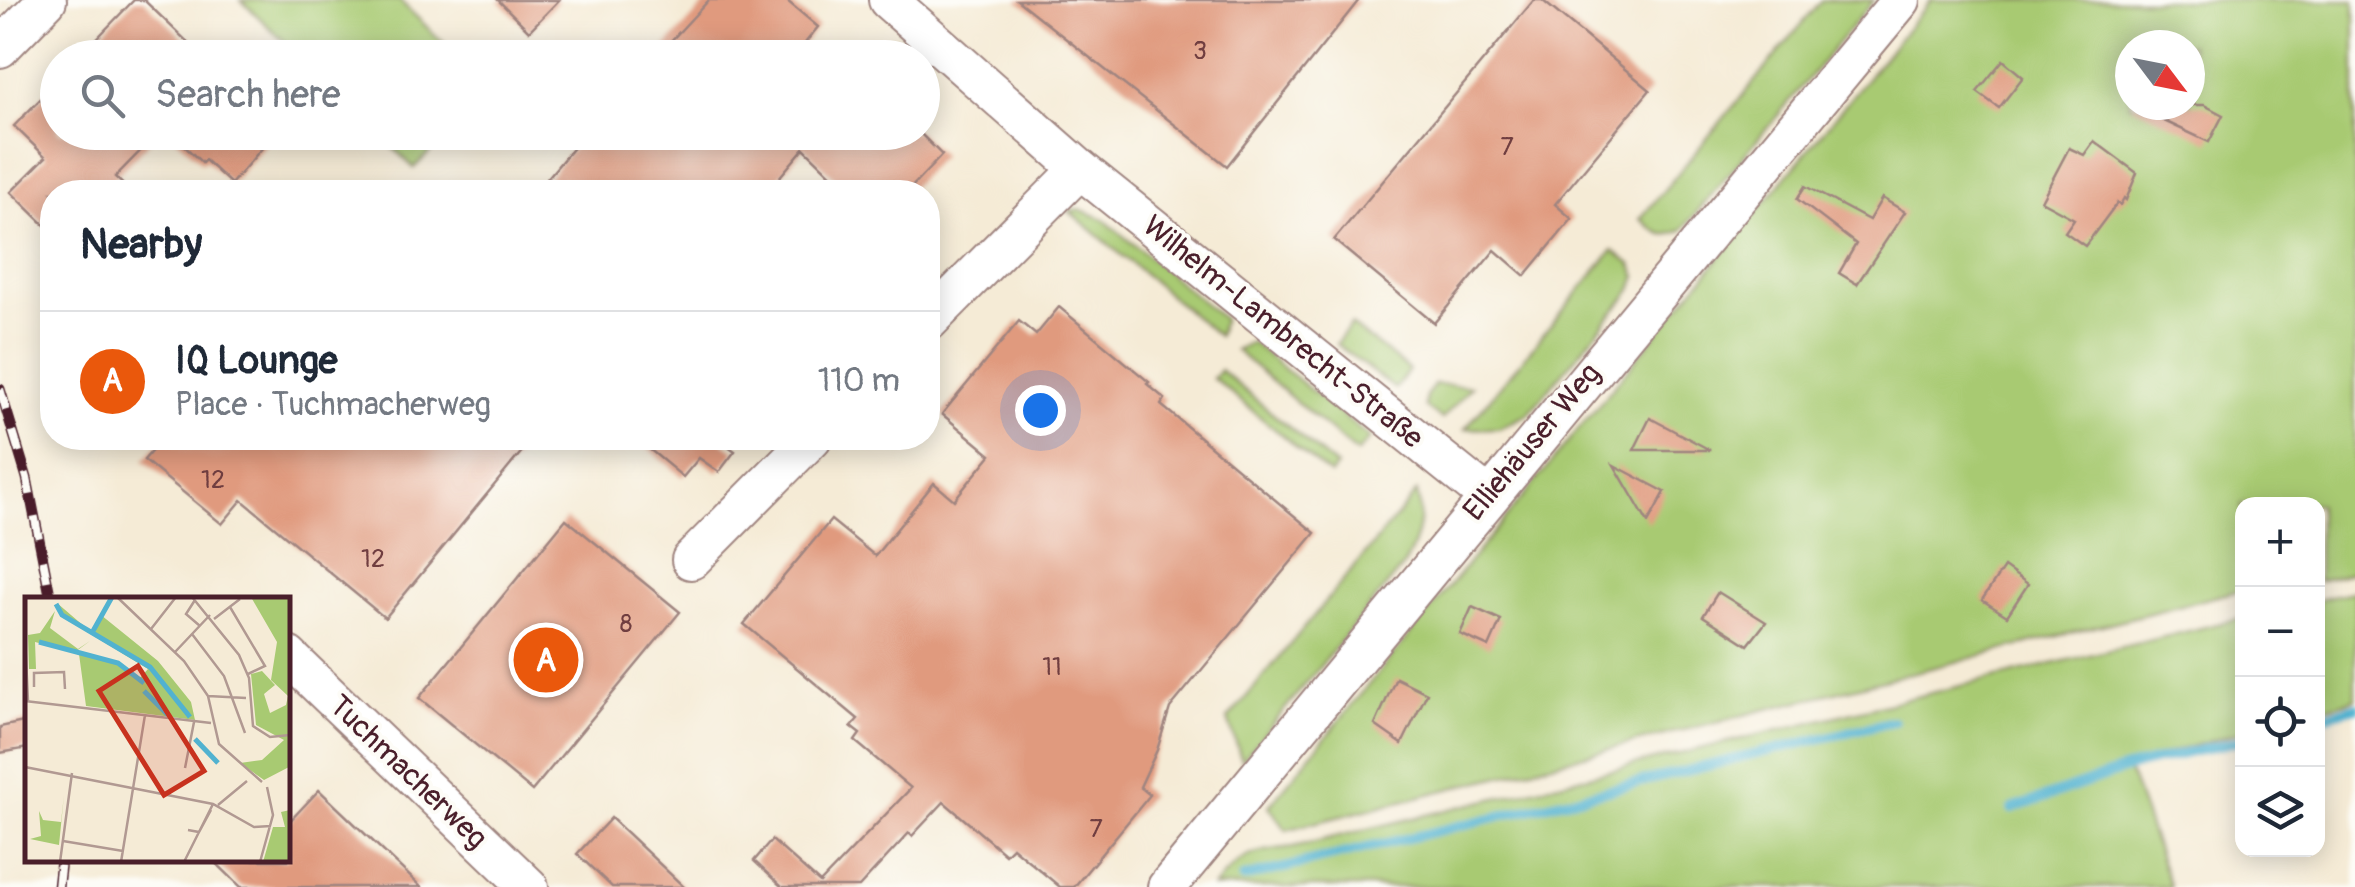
<!DOCTYPE html>
<meta charset="utf-8">
<style>
body{margin:0;font-family:Pangolin,sans-serif;background:#f2f2f3;color:#1f2937}
.controls{position:absolute;right:30px;bottom:30px;display:grid;overflow:hidden;border-radius:20px;box-shadow:0 5px 25px #0003}
.controls button{width:90px;height:90px;display:grid;place-items:center;padding:0;border:0;border-bottom:2px solid #e0e1e3;background:#fff;color:#1f2937;font:50px sans-serif}
.compass{position:absolute;left:2115px;top:30px;width:90px;height:90px;border-radius:50%;background:#fff;box-shadow:0 5px 25px #0003;rotate:122deg}
.you{position:absolute;left:1040px;top:410px;width:35px;height:35px;margin:-25px;border:8px solid #fff;border-radius:50%;background:#1a73e8;box-shadow:0 0 0 15px #1a73e833}
.badge{display:grid;place-items:center;width:65px;height:65px;border-radius:50%;background:#ea580c;color:#fff;font-size:32px;font-weight:700}
.pin{position:absolute;translate:-50% -50%;border:5px solid #fff;box-shadow:0 2px 10px #0006}
.list{margin:0;padding:0;list-style:none}
h2{display:flex;justify-content:space-between;align-items:center;height:130px;margin:0;padding:0 40px;font-size:42px}
h2 small{font-size:32px;font-weight:400;color:#747a83}
.list li{display:grid;grid-template-columns:65px 1fr auto;gap:30px;align-items:center;box-sizing:border-box;height:140px;padding:0 40px;border-top:2px solid #e0e1e3}
.list b{display:block;font-size:38px;white-space:nowrap}
.list p{margin:0;font-size:32px;white-space:nowrap;color:#747a83}
.list em{font-size:32px;font-style:normal;color:#747a83}
.icon{flex:none;width:55px;height:55px;fill:none;stroke:currentColor;stroke-width:2;stroke-linecap:round;stroke-linejoin:round}
.map{position:relative;flex:none;width:2355px;height:887px;overflow:hidden}
.search{position:absolute;background:#fff;box-shadow:0 5px 25px #0003;left:40px;top:40px;width:900px;height:110px;display:flex;align-items:center;gap:25px;box-sizing:border-box;padding:0 35px;border-radius:55px;color:#747a83;font-size:38px}
.panel{position:absolute;background:#fff;box-shadow:0 5px 25px #0003;left:40px;top:180px;width:900px;height:270px;border-radius:40px}
.map>svg:first-child{display:block}
</style>
<div class="map">
<svg width="2355" height="887" viewBox="0 0 2355 887">
<rect width="100%" height="100%" fill="#fdfcf7"/>
<filter id="ink" filterUnits="userSpaceOnUse"><feTurbulence type="fractalNoise" baseFrequency=".01" numOctaves="2"/><feDisplacementMap in="SourceGraphic" scale="20" xChannelSelector="R" yChannelSelector="G"/><feConvolveMatrix kernelMatrix="1 2 1 2 8 2 1 2 1" color-interpolation-filters="sRGB"/></filter>
<filter id="wash" filterUnits="userSpaceOnUse"><feTurbulence type="fractalNoise" baseFrequency=".0048" numOctaves="4" result="noise"/><feDisplacementMap in="SourceGraphic" scale="40" xChannelSelector="R" yChannelSelector="G"/><feGaussianBlur stdDeviation="2.25" result="paint"/><feColorMatrix in="noise" values="0 0 0 0 0 0 0 0 0 0 0 0 0 0 0 0 0 1.4 0 .05"/><feComposite in="paint" operator="in"/></filter>
<g filter="url(#wash)">
<rect width="100%" height="100%" fill="#f5ebd6"/>
<!-- green -->
<g fill="#a8ca72" stroke="#79744e" stroke-width="2.5" fill-rule="evenodd">
<path d="M241 0H399L458 57H300Z"/>
<path d="M1822 0H1874L1682 230C1661 240 1657 232 1640 219Z"/>
<path d="M1931 0H2355V572L2318 581V504H2242V590L1286 830 1269 806ZM2130 45H2190V105H2130Z"/>
<path d="M378 133H449L414 168Z"/>
<path d="M1081 210 1102 218 1223 319 1218 336 1069 211Z"/>
<path d="M1613 250 1631 264 1637 276 1632 290 1528 414 1499 428 1465 429Z"/>
<path d="M1351 325 1409 370 1395 389 1336 344Z"/>
<path d="M1251 342 1370 438 1357 453 1235 350Z"/>
<path d="M1220 370 1337 467 1330 475 1213 378Z"/>
<path d="M1435 384 1471 386 1442 419 1425 407 1426 396Z"/>
<path d="M1417 492C1424 517 1417 542 1404 565L1242 761 1228 719Z"/>
<path d="M2355 591V699L2318 710V600Z"/>
<path d="M2242 618V732L2127 765 2170 887H1213C1243 854 1249 852 1293 847Z"/>
</g>
<g fill="none" stroke-linecap="round" stroke-linejoin="round">
<!-- stream -->
<g stroke="#51b2d0" stroke-width="10">
<path d="M2318 718 2355 707"/>
<path d="M2012 809 2137 765 2242 740"/>
<path d="M1243 878 1893 721"/>
</g>
</g>
<g id="blocks">
<!-- building -->
<g fill="#e09a7e">
<path d="M134 0H144L203 57H79Z"/>
<path d="M498 0H559L529 31Z"/>
<path d="M709 0H786L818 27 793 58H655Z"/>
<path d="M1017 0H1359L1227 166Z"/>
<path d="M1534 0H1542L1650 90 1555 204 1572 219 1525 276 1495 250 1434 323 1334 240Z"/>
<path d="M2003 60 2023 77 1999 108 1977 92Z"/>
<path d="M58 81V132H159L115 177 131 192H52V232L11 192 46 157 14 126Z"/>
<path d="M2130 105H2204L2223 115 2209 142Z"/>
<path d="M170 132H276L231 184 205 160 202 163Z"/>
<path d="M586 132H919L942 155 907 192H849L804 148 767 192H536Z"/>
<path d="M2094 141 2137 173 2126 200 2124 198 2120 205 2117 203 2085 246 2065 232 2074 219 2041 201 2069 148 2084 155Z"/>
<path d="M1805 186 1869 220 1882 198 1905 212 1857 284 1839 273 1856 244 1797 199Z"/>
<path d="M1059 307 1149 382 1147 384 1165 399 1161 405 1315 533 1170 708 1157 750 1140 787 1150 795 1074 887H1060L1012 847 1005 854 944 802 912 836 909 833 859 887H782L754 861 772 840 820 883 911 788 855 741 860 734 851 727 858 719 744 624 831 520 875 556 934 483 954 500 991 455 942 414 1019 321 1036 335Z"/>
<path d="M1650 418 1710 450H1634Z"/>
<path d="M163 438H533L385 618 242 500 222 524 144 460Z"/>
<path d="M636 438H717L735 451 719 472 699 458 683 477Z"/>
<path d="M1614 465 1665 492 1648 523Z"/>
<path d="M566 519 680 612 532 791 419 698Z"/>
<path d="M2004 567 2028 584 2007 616 1982 600Z"/>
<path d="M1718 592 1766 622 1748 645 1703 616Z"/>
<path d="M1472 607 1501 620 1489 647 1460 634Z"/>
<path d="M1396 678 1427 693 1402 744 1375 725Z"/>
<path d="M28 721V748L0 753V727Z"/>
<path d="M319 790 361 830 421 887H241L213 860H288V823Z"/>
<path d="M611 818 684 887H612L577 854Z"/>
</g>
</g>
</g>
<g filter="url(#ink)">
<use href="#blocks" fill-opacity="0" stroke="#a08580" stroke-width="2.5"/>
<g fill="none" stroke-linecap="round" stroke-linejoin="round">
<defs>
<g id="street">
<path d="M888 0 1080 169 1487 496"/>
<path d="M0 48 47 0"/>
<path d="M928 322 1080 169"/>
<path d="M691 560 812 438"/>
<path d="M288 656 529 887"/>
<path d="M1167 887 1901 0"/>
</g>
</defs>
<!-- street casing -->
<use href="#street" stroke="#a08580" stroke-width="42"/>
<!-- street -->
<use href="#street" stroke="#fff" stroke-width="38"/>
<defs>
<g id="rail">
<path d="M0 389 27 478 51 600"/>
<path d="M58 887 61 860"/>
</g>
</defs>
<!-- rail casing -->
<use href="#rail" stroke="#4a1f2b" stroke-width="11"/>
<!-- rail -->
<use href="#rail" stroke="#fdfcf7" stroke-width="8" stroke-dasharray="22" stroke-linecap="butt"/>
</g>
</g>
<g text-anchor="middle" dominant-baseline="central" stroke-width="8" stroke-linejoin="round" paint-order="stroke">
<!-- number labels -->
<g font-size="25" fill="#703e40">
<text x="1200" y="51">3</text>
<text x="1507" y="147">7</text>
<text x="213" y="480">12</text>
<text x="373" y="559">12</text>
<text x="626" y="624">8</text>
<text x="1052" y="667">11</text>
<text x="1096" y="829">7</text>
</g>
<!-- street labels -->
<g font-size="30" fill="#4a1f2b" stroke="#fdfcf7">
<text transform="translate(1283 332) rotate(39)">Wilhelm-Lambrecht-Straße</text>
<text transform="translate(1532 442) rotate(-50)">Elliehäuser Weg</text>
<text transform="translate(408 772) rotate(44)">Tuchmacherweg</text>
</g>
</g>
<!-- overview -->
<g transform="translate(25 597)">
<rect width="265" height="265" fill="#f5ebd6"/>
<path d="M226 0H265L264 170 239 183 215 166 237 163 259 143 231 128 226 77 237 74 250 88 239 97 245 116 261 108 263 99 246 83 252 45ZM32 6 67 36 76 18 133 64 166 105 170 123 61 109 54 57 91 65 114 82 123 72 36 19ZM30 14 25 31 53 52 65 44 50 55 10 45 11 72H4L3 38 15 36ZM39 198 34 248 5 242 16 239 14 214 18 223 36 225ZM265 213V265H238L248 230H260L256 215Z" fill="#a8ca72"/>
<path fill="none" stroke="#51b2d0" stroke-width="5" d="M31 7 37 18 125 70 165 120M68 34 87 0M14 45 93 66 119 86M119 94 143 118M170 142 193 166"/>
<path fill="none" stroke="#b19992" stroke-width="2.5" d="M92 0 159 64 183 99 194 147 237 185M167 0 214 58 224 81 228 129 245 140 265 138M170 3 161 17 175 29M205 10 240 69 223 77M189 22 215 2M126 32 151 0M167 37 199 79 220 136M0 38 3 104M150 55 185 18M9 90V76L39 75 40 92M183 99 221 101M0 104 186 126M0 170 188 207 229 230 246 229M160 171 169 125M193 208 222 184M163 233 174 235 186 213M38 244 98 254M35 265 47 176M96 265 120 118M159 265 188 207M235 265 248 218 242 190"/>
<path fill="#c8321e" fill-opacity="0.15" stroke="#c8321e" stroke-width="5" d="M113 69 179 174 139 198 74 94Z"/>
<rect width="265" height="265" fill="none" stroke="#4a1f2b" stroke-width="5"/>
</g>
</svg>
<div class="controls">
<button>+</button>
<button>−</button>
<button><svg class="icon" aria-label="locate" viewBox="0 0 24 24"><circle cx="12" cy="12" r="6"/><path d="M12 2v4M12 18v4M2 12h4M18 12h4"/></svg></button>
<button><svg class="icon" aria-label="layers" viewBox="0 0 24 24"><path d="M12 4l9 5-9 5-9-5zM3 14l9 5 9-5"/></svg></button>
</div>
<svg class="compass" viewBox="-18 -18 36 36"><path d="M0-13l5 13h-10z" fill="#e53935"/><path d="M0 13l5-13h-10z" fill="#747a83"/></svg>
<div class="you"></div>
<div class="pin badge" style="left:546px;top:660px">A</div>
<div class="search"><svg class="icon" aria-label="search" viewBox="0 0 24 24"><circle cx="10" cy="10" r="6"/><path d="M15 15l6 6"/></svg>Search here</div>
<section class="panel">
<h2>Nearby<small></small></h2>
<ul class="list">
<li><span class="badge">A</span><div><b>IQ Lounge</b><p>Place · Tuchmacherweg</p></div><em>110 m</em></li>
</ul>
</section>
</div>
